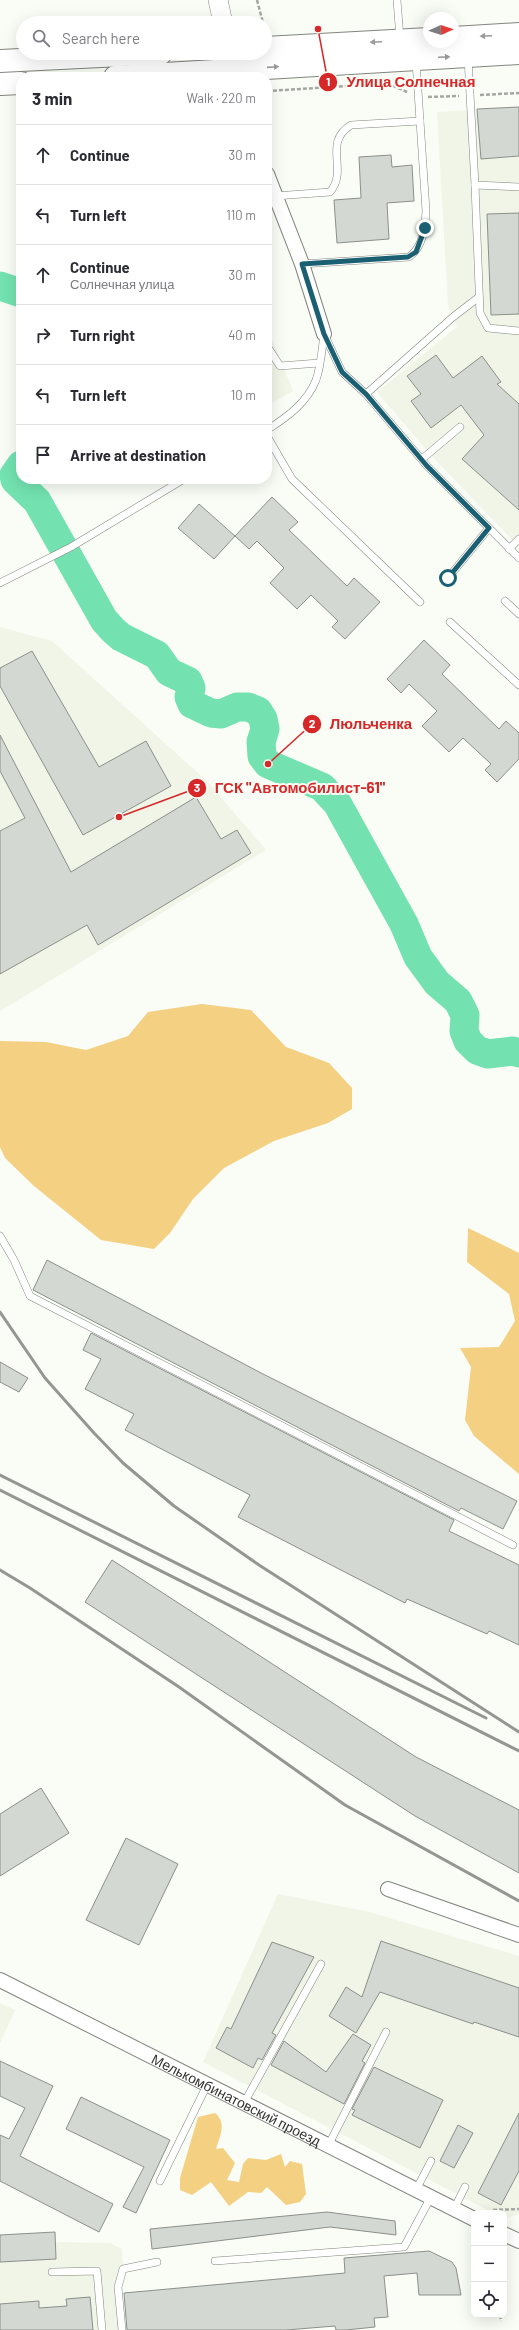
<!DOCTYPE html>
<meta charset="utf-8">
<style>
body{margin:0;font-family:Barlow,sans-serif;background:#f7f7f7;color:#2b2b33}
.controls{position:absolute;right:12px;bottom:12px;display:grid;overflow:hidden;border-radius:8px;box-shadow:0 4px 16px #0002}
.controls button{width:36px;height:36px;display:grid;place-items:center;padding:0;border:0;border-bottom:1px solid #e1e1e2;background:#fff;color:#2b2b33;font:20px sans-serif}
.compass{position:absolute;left:423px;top:12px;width:36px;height:36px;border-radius:50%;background:#fff;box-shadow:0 4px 16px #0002;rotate:87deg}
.stop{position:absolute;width:12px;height:12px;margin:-9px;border:3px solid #1b6072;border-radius:50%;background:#fff}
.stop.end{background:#1b6072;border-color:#fff;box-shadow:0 1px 4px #0008}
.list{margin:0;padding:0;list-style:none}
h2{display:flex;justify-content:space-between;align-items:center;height:52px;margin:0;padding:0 16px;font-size:17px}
h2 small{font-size:13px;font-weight:400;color:#7c7c81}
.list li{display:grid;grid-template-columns:26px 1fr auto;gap:12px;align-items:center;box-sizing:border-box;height:60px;padding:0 16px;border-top:1px solid #e1e1e2}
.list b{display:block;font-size:15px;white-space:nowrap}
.list p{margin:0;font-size:13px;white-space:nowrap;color:#7c7c81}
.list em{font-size:13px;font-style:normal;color:#7c7c81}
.icon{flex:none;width:22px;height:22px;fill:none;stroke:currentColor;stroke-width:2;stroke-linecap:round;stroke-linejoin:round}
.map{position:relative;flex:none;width:519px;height:2330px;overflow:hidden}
.search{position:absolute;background:#fff;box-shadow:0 4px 16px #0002;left:16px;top:16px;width:256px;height:44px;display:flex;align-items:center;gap:10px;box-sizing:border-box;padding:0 14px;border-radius:22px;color:#7c7c81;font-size:15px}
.panel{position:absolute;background:#fff;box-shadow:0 4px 16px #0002;left:16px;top:72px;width:256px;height:412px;border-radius:16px}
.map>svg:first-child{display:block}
</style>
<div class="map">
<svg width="519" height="2330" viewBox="0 0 519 2330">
<rect width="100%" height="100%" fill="#fafcf6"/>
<!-- built -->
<g fill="#f0f5e7">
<path d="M519 107V547L429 453 377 392 457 327 448 305 437 112Z"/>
<path d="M267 327 293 391 267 406Z"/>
<path d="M0 627 52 641 209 783 266 850 0 1011Z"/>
<path d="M278 1894 369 1912 519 1956V2214L504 2219V2213H493L203 2062Z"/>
<path d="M0 2003 15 2010 0 2043Z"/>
<path d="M56 2242 110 2243 122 2249 123 2269 118 2287 122 2330H0V2262L56 2259Z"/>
</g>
<!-- green -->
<g fill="#f3d082">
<path d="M202 1004 251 1010 286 1047 329 1063 352 1088V1109L328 1123 274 1141 224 1168 193 1199 170 1233 154 1249 101 1240 34 1186 5 1158 0 1147V1041L46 1042 86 1050 128 1036 148 1012Z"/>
<path d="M468 1228 519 1253V1474L474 1436 465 1420 471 1367 460 1348 499 1347 515 1321 509 1294 467 1262Z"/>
<path d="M215 2113C227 2123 220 2136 216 2149L223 2148 235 2163 227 2180 239 2182 243 2164 248 2158 266 2160 281 2154 285 2167 290 2161 302 2164 306 2194 300 2202 286 2205 267 2187 261 2193 248 2192 229 2206 211 2182 192 2195 180 2190V2178L198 2117Z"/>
</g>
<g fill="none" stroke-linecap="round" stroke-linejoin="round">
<!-- river -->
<g stroke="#73e2b0" stroke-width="29">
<path d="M0 286 21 293"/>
<path d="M21 465 14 475 15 480 37 501 104 620 113 630 121 637 157 655 169 672 188 681 191 688 189 697 192 704 211 713 221 714 237 707H248L258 711 263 719 265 729 261 742 262 756 268 764 322 787 337 803 404 924 418 957 437 983 458 1001 465 1015 464 1031 468 1041 477 1050 488 1054 513 1051 519 1053"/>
</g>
</g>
<!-- building -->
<g fill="#d3d8d2" stroke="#8b908b">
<path d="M519 107V156L481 159 477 109Z"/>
<path d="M391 155 392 167 412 165 414 201 387 203 389 239 337 243 334 200 361 198 359 157Z"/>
<path d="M519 213V314L491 315 487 214Z"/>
<path d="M436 355 453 378 482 356 501 382 497 384 519 404V510L462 459 484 435 461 405 431 428 411 401 421 394 407 376Z"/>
<path d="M272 497 298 522 289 530 347 586 354 578 380 602 345 639 332 627 338 621 311 595 297 609 270 583 284 568 257 541 249 549 235 536Z"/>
<path d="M199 504 235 536 214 559 178 528Z"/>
<path d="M424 640 450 665 442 674 499 729 506 721 519 733V759L497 782 485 770 491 764 463 738 449 752 422 726 437 711 409 684 401 693 387 679Z"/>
<path d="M32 651 99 767 146 741 171 786 83 835 0 686V668Z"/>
<path d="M0 735 71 872 196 797 221 839 237 830 251 853 98 945 87 925 0 974V831L25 818 0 771Z"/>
<path d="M47 1260 263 1374 517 1501 503 1529 461 1508 459 1511 33 1290Z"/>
<path d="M91 1333 454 1520 449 1531 519 1565V1645L489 1631 487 1634 407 1599 405 1603 238 1517 250 1495 125 1430 134 1414 85 1389 101 1359 83 1350Z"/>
<path d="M0 1362 28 1378 19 1392 0 1382Z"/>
<path d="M112 1560 416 1757 519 1810V1873L415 1816 85 1602Z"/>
<path d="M41 1788 69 1833 0 1876V1814Z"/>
<path d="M126 1838 178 1864 139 1945 86 1920Z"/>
<path d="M381 1941 519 1988V2037L474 2022 473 2024 380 1992 356 2033 329 2016 346 1987 362 1997Z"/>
<path d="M272 1942 314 1957 272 2033 276 2035 262 2060 258 2058 253 2068 216 2048 227 2027 231 2029Z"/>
<path d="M353 2034 371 2045 362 2061 365 2063 344 2104 271 2065 284 2041 326 2072Z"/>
<path d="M0 2061 53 2086 20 2156 113 2204 99 2232 0 2181V2135L9 2139 25 2108 0 2096Z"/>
<path d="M374 2067 443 2100 420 2148 352 2115 355 2110 352 2109Z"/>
<path d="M81 2097 170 2140 136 2213 123 2207 144 2167 66 2129Z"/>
<path d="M519 2113V2171L501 2205 478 2193Z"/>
<path d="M458 2125 473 2133 454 2168 440 2161Z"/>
<path d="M327 2212 395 2221 396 2235 330 2227 152 2249 150 2229Z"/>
<path d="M55 2232 56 2259 0 2262V2235Z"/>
<path d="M429 2251 452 2262 456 2268 461 2295H419L417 2273 384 2276 388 2317 374 2318 375 2327 346 2330H336L335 2326 286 2330H127L124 2293 345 2273 344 2258Z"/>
<path d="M90 2297 93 2330H0V2304L39 2301V2308L67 2306 66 2299Z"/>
</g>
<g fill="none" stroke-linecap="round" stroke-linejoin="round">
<defs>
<g id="lane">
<path d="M397 0 400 38"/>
<path d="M468 58 475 185 519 187"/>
<path d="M475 185 480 313 488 328 519 331"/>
<path d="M275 196 330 192C349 170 322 143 351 125L420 121"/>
<path d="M302 264 409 257C423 247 425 228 426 211L416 61"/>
<path d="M324 334 342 372 366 394 427 466 519 558"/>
<path d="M267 346 280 366 319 363"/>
<path d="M366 394 453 317 479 297"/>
<path d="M267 430C287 417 307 403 316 380 321 366 322 349 324 334"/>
<path d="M267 436 292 479 420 602"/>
<path d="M422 459 460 427"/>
<path d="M509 549 519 539"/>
<path d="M448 578 489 528"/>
<path d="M0 583 71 547 184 479"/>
<path d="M505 601 519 614"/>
<path d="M450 622 519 685"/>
<path d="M0 1236 14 1260 30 1296 513 1545"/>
<path d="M244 2103 321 1964"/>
<path d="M328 2146 386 2032"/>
<path d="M160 2181 207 2085"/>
<path d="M416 2190 431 2161"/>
<path d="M454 2209 465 2187"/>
<path d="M215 2261 404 2247 431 2197"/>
<path d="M52 2272 97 2271 102 2330"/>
<path d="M122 2330 118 2287 123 2269 157 2262"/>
</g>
<g id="street">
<path d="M267 174 302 264 324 334"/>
<path d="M388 1889 519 1935"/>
<path id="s1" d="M0 1980 474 2219"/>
<path d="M504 2234 519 2241"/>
</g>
<path id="secondary" d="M218 0 223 23"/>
<g id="highway">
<path d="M453 38 519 34"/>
<path d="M265 48 429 39"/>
<path d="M0 61 161 53"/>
<path d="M115 77 519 53"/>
<path d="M0 84 21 83"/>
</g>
</defs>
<!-- lane casing -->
<use href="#lane" stroke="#82857f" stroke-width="8"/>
<!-- street casing -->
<use href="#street" stroke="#82857f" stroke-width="16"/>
<!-- secondary casing -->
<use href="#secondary" stroke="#82857f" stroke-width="20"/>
<!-- highway casing -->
<use href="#highway" stroke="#82857f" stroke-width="24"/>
<!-- path -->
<g stroke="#a6a7a3" stroke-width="2.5" stroke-dasharray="4 2" stroke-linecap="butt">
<path d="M257 0 263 23"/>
<path d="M267 91 381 84 391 85 407 92"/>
<path d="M480 95 519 93"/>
<path d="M428 97 459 96"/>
<path d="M493 2210 519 2209"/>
<path d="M500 2315 501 2321"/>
</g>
<!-- lane -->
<use href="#lane" stroke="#fff" stroke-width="7"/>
<!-- street -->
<use href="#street" stroke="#fff" stroke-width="14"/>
<!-- secondary -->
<use href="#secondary" stroke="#fff" stroke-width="19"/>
<!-- highway -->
<use href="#highway" stroke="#fff" stroke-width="22"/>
<!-- rail -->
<g stroke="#949692" stroke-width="3">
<path d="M0 1312 45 1378 94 1433 123 1463 174 1506 259 1565 519 1732"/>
<path d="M0 1475 486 1718"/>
<path d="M0 1490 519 1751"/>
<path d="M0 1570 30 1588 179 1687 345 1805 519 1901"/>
</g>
</g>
<!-- one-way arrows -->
<defs><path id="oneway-solid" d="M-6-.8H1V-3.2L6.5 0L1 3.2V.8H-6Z"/></defs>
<g fill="#989998">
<use href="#oneway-solid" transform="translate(486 36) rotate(177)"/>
<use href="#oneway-solid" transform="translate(376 42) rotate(177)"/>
<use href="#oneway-solid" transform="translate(444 57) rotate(-3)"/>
<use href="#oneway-solid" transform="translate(273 67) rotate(-4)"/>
</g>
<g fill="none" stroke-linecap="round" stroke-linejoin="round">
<!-- route -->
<path stroke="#1b6072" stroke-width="5" d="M425 228 416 252 408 257 302 264 324 334 342 372 366 394 427 466 489 528 448 578"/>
</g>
<g text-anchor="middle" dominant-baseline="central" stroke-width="4" stroke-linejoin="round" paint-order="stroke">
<!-- street labels -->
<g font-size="14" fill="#323331" stroke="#fafcf6">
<text stroke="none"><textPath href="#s1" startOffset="265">Мелькомбинатовский проезд</textPath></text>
</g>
</g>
<!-- callouts -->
<path fill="none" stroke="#d62828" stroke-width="1.5" d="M318 29L328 82M268 764L312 724M119 817L197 788"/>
<g fill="#d62828" stroke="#fafcf6" stroke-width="1.5">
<circle cx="318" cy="29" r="4"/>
<circle cx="268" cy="764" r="4"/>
<circle cx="119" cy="817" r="4"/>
<circle cx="328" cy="82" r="10"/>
<circle cx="312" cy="724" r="10"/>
<circle cx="197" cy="788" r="10"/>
</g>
<g font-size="12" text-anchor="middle" font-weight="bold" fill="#fff">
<text x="328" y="86">1</text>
<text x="312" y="728">2</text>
<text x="197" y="792">3</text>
</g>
<g font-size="15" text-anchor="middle" font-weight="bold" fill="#d62828" stroke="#fafcf6" stroke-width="4" stroke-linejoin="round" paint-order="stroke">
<text x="411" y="87">Улица Солнечная</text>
<text x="371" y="729">Люльченка</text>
<text x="300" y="793">ГСК "Автомобилист-61"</text>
</g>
</svg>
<div class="controls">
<button>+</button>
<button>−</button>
<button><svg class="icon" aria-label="locate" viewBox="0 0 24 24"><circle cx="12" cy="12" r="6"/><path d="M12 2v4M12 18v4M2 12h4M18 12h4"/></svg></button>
</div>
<svg class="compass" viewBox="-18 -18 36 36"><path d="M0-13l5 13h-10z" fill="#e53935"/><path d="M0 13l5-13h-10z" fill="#7c7c81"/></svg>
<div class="stop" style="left:448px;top:578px"></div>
<div class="stop end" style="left:425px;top:228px"></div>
<div class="search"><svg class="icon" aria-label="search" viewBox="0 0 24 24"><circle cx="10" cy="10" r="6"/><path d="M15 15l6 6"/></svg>Search here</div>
<section class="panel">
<h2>3 min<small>Walk · 220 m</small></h2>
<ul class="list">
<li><svg class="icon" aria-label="ahead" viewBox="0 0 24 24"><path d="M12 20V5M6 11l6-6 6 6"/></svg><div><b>Continue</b></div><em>30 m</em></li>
<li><svg class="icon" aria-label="left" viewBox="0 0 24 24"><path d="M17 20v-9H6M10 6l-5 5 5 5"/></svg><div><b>Turn left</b></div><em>110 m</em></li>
<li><svg class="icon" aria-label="ahead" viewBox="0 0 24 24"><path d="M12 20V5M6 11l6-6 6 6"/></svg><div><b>Continue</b><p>Солнечная улица</p></div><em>30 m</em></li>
<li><svg class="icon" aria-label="right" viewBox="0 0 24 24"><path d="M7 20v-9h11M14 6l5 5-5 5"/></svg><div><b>Turn right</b></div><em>40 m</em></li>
<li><svg class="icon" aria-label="left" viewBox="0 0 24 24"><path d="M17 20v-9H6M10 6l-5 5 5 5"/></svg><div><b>Turn left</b></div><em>10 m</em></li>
<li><svg class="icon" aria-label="arrive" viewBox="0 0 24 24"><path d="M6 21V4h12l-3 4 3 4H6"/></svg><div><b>Arrive at destination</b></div></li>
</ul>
</section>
</div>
